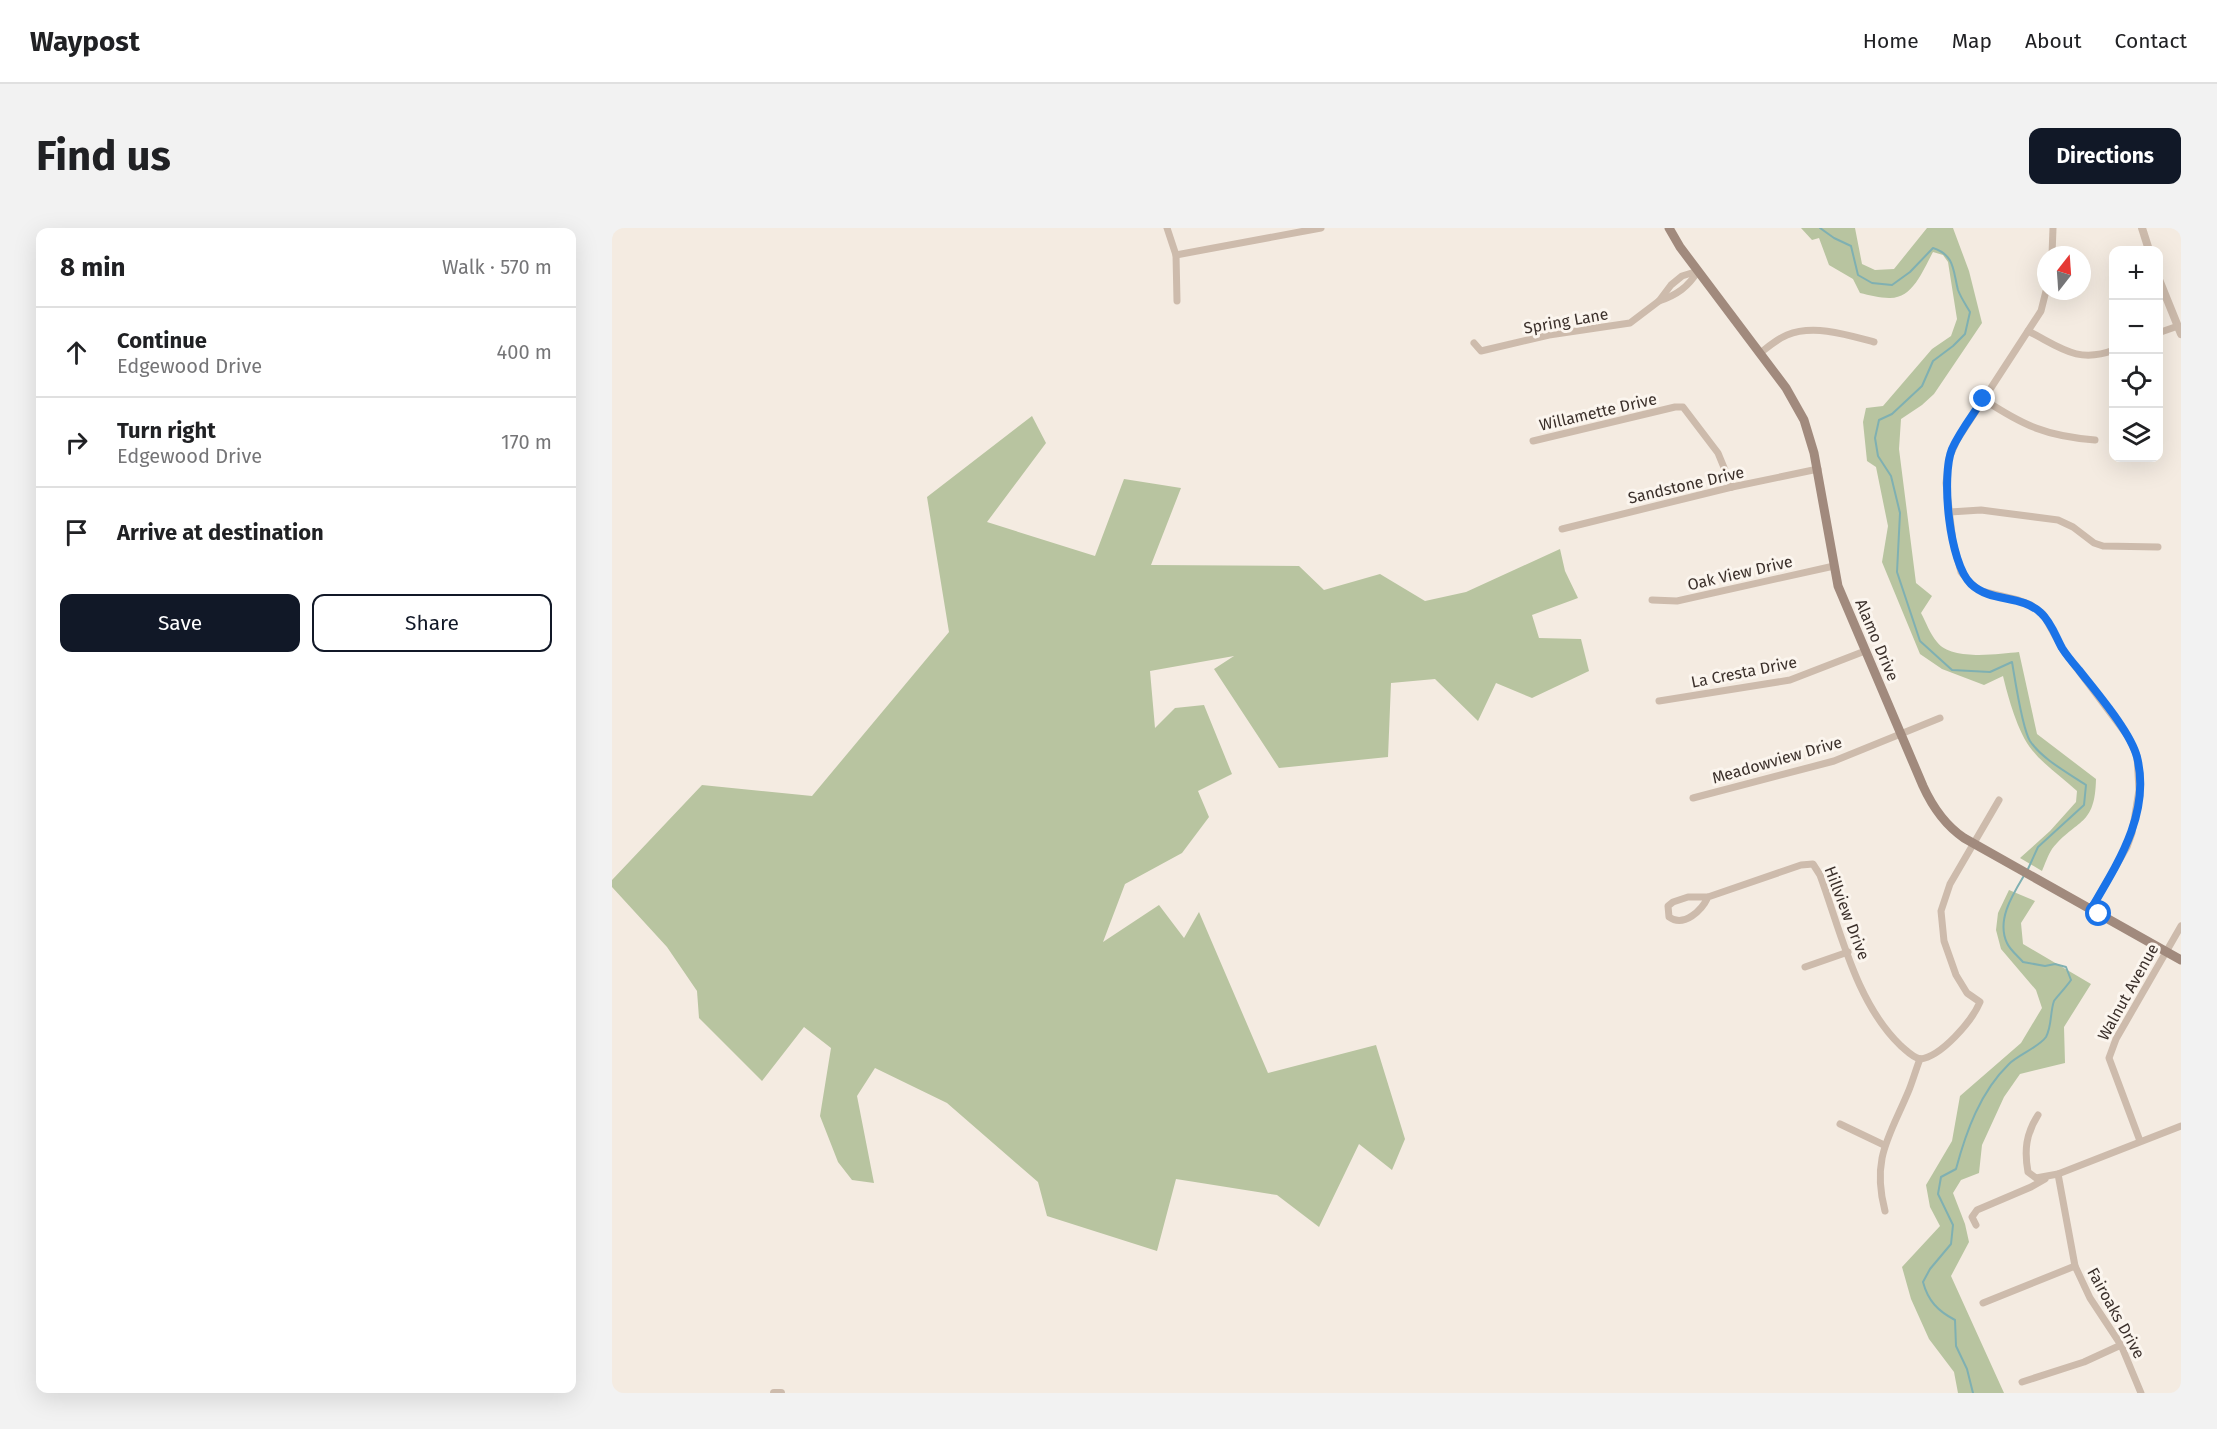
<!DOCTYPE html>
<meta charset="utf-8">
<style>
body{margin:0;font-family:"Fira Sans",sans-serif;background:#f2f2f2;color:#202124}
.controls{position:absolute;right:18px;top:18px;display:grid;overflow:hidden;border-radius:12px;box-shadow:0 6px 24px #0002}
.controls button{width:54px;height:54px;display:grid;place-items:center;padding:0;border:0;border-bottom:2px solid #e0e0e0;background:#fff;color:#202124;font:30px sans-serif}
.compass{position:absolute;left:1425px;top:18px;width:54px;height:54px;border-radius:50%;background:#fff;box-shadow:0 6px 24px #0002;rotate:17deg}
.stop{position:absolute;width:18px;height:18px;margin:-14px;border:4px solid #1a73e8;border-radius:50%;background:#fff}
.stop.end{background:#1a73e8;border-color:#fff;box-shadow:0 2px 6px #0008}
.list{margin:0;padding:0;list-style:none}
h2{display:flex;justify-content:space-between;align-items:center;height:78px;margin:0;padding:0 24px;font-size:26px}
h2 small{font-size:20px;font-weight:400;color:#757577}
.list li{display:grid;grid-template-columns:39px 1fr auto;gap:18px;align-items:center;box-sizing:border-box;height:90px;padding:0 24px;border-top:2px solid #e0e0e0}
.list b{display:block;font-size:22px;white-space:nowrap}
.list p{margin:0;font-size:20px;white-space:nowrap;color:#757577}
.list em{font-size:20px;font-style:normal;color:#757577}
.actions{display:flex;gap:12px;padding:18px 24px}
.actions a{flex:1;padding:14px 0;border:2px solid #111827;border-radius:12px;text-align:center;font-size:21px;color:#111827}
.actions .main{background:#111827;color:#fff}
.icon{flex:none;width:33px;height:33px;fill:none;stroke:currentColor;stroke-width:2;stroke-linecap:round;stroke-linejoin:round}
.map{position:relative;flex:none;width:1569px;height:1165px;overflow:hidden;border-radius:12px}
header{display:flex;align-items:center;gap:36px;box-sizing:border-box;height:84px;padding:0 30px;background:#fff;border-bottom:2px solid #e0e0e0}
header strong{font-size:28px}
nav{display:flex;gap:33px;margin-inline-start:auto;font-size:21px}
.intro{display:flex;align-items:center;justify-content:space-between;box-sizing:border-box;height:144px;padding:0 36px}
h1{margin:0;font-size:42px}
.button{padding:15px 27px;border-radius:12px;background:#111827;color:#fff;font-size:21px;font-weight:700}
main{display:flex;gap:36px;padding:0 36px}
aside{flex:1;background:#fff;border-radius:12px;box-shadow:0 6px 24px #0002}
.map>svg:first-child{display:block}
</style>
<header>
<strong>Waypost</strong>
<nav><a>Home</a><a>Map</a><a>About</a><a>Contact</a></nav>
</header>
<div class="intro"><h1>Find us</h1><a class="button">Directions</a></div>
<main>
<aside>
<h2>8 min<small>Walk · 570 m</small></h2>
<ul class="list">
<li><svg class="icon" aria-label="ahead" viewBox="0 0 24 24"><path d="M12 20V5M6 11l6-6 6 6"/></svg><div><b>Continue</b><p>Edgewood Drive</p></div><em>400 m</em></li>
<li><svg class="icon" aria-label="right" viewBox="0 0 24 24"><path d="M7 20v-9h11M14 6l5 5-5 5"/></svg><div><b>Turn right</b><p>Edgewood Drive</p></div><em>170 m</em></li>
<li><svg class="icon" aria-label="arrive" viewBox="0 0 24 24"><path d="M6 21V4h12l-3 4 3 4H6"/></svg><div><b>Arrive at destination</b></div></li>
</ul>
<div class="actions"><a class="main">Save</a><a>Share</a></div>
</aside>
<div class="map">
<svg width="1569" height="1165" viewBox="0 0 1569 1165">
<rect width="100%" height="100%" fill="#f4ebe1"/>
<!-- green -->
<g fill="#b8c4a0">
<path d="M1189 0H1243L1250 36 1263 42 1282 41 1315 0H1341L1357 43 1370 95 1322 166 1310 177 1289 191 1287 221 1304 355 1320 368 1309 385C1314 394 1318 406 1325 414 1339 433 1386 426 1407 424L1425 506 1484 551C1483 599 1465 590 1440 621 1436 627 1433 636 1430 643L1408 630 1438 603 1464 574 1465 563C1451 550 1432 537 1420 522 1406 505 1396 469 1391 448L1372 457 1330 441 1308 426 1270 334 1276 298 1264 239 1255 233 1251 194 1254 180 1271 178 1320 121 1339 108 1345 91 1336 34 1331 27 1321 24C1311 42 1301 71 1277 70 1268 70 1257 67 1248 65L1241 51 1217 37 1207 10 1200 12Z"/>
<path d="M420 188 434 215 375 294 483 328 512 251 569 260 539 337 687 338 712 362 768 346 813 373 854 364 948 321 953 343 966 370 920 387 927 410 969 411 977 443 920 470 884 455 866 493 823 451 779 455 776 529 667 540 602 441 622 428 538 443 543 500 563 480 592 477 620 546 586 563 597 589 570 625 513 656 491 714 547 677 572 710 587 684 656 845 764 817 793 911 780 942 747 916 707 999 665 967 564 951 545 1023 435 988 426 954 335 875 263 840 245 868 262 955 240 952 226 934 208 888 219 820 192 799 150 853 87 790 85 763 55 719 0 659V652L90 557 200 568 337 404 315 269Z"/>
<path d="M1397 662 1423 673 1409 695 1411 716 1479 756 1452 799 1453 835 1408 846 1392 869 1370 917 1367 945 1349 952 1341 965 1353 996 1357 1014 1339 1048 1392 1165H1346L1342 1144 1317 1111 1299 1071 1290 1039 1328 998 1318 979 1314 957 1340 913 1348 868 1409 815 1430 780 1424 762 1389 721 1384 702 1386 685Z"/>
</g>
<g fill="none" stroke-linecap="round" stroke-linejoin="round">
<!-- stream -->
<g stroke="#7fb0b2" stroke-width="2">
<path d="M1208 0 1222 10 1239 18 1246 47 1260 55 1280 57 1298 44 1321 20C1343 27 1341 43 1346 62 1349 70 1354 77 1358 84L1353 106 1341 118 1321 133 1310 158 1280 186 1267 192 1263 210 1266 228 1279 248 1288 285 1285 344 1308 413 1340 442 1378 444 1400 434C1403 451 1410 500 1418 513 1430 531 1456 545 1474 557L1472 577 1426 619 1416 641"/>
<path d="M1361 1165 1355 1141 1344 1118 1343 1092C1326 1083 1316 1073 1311 1054L1318 1041 1339 1016 1341 997 1326 966 1329 949 1344 941C1354 904 1368 864 1397 836 1406 827 1427 819 1434 809 1440 798 1438 784 1442 773 1444 770 1455 758 1459 752L1454 739 1443 736 1433 738 1411 734C1406 728 1398 722 1395 715 1384 692 1401 666 1413 646"/>
</g>
<!-- minor -->
<g stroke="#cdbbac" stroke-width="7">
<path d="M555 0 564 27 565 73"/>
<path d="M564 27 709 0"/>
<path d="M1440 27 1441 0"/>
<path d="M1434 63 1429 83 1345 212 1337 230 1334 255 1341 314 1349 344 1359 356 1369 363 1406 372 1419 377 1431 386 1451 422 1517 510 1525 528 1527 562 1520 605 1515 619 1479 681"/>
<path d="M1047 73C1065 67 1076 59 1086 43"/>
<path d="M1416 103C1448 119 1465 136 1502 122"/>
<path d="M1546 105 1566 98"/>
<path d="M862 115 869 123 937 107 1018 95 1047 73 1059 57 1070 48 1086 43"/>
<path d="M1148 125C1156 119 1165 111 1175 107 1202 96 1236 107 1262 114"/>
<path d="M1371 171C1412 198 1434 208 1483 212"/>
<path d="M921 213 1063 179H1071L1106 225 1120 259"/>
<path d="M1338 284 1369 282 1446 292 1461 299 1482 315 1491 318 1546 319"/>
<path d="M950 301 1120 259 1206 241"/>
<path d="M1040 372 1065 373 1222 338"/>
<path d="M1047 473 1178 452 1253 423"/>
<path d="M1081 570 1222 533 1328 490"/>
<path d="M1096 669C1090 682 1072 700 1057 689L1056 678 1061 674 1076 669H1096L1189 637 1201 636 1208 647C1229 704 1244 775 1289 818 1295 823 1300 829 1308 831"/>
<path d="M1193 739 1236 724"/>
<path d="M1308 831C1329 829 1360 793 1368 774L1355 765 1344 747 1332 713 1329 683 1338 656 1387 572"/>
<path d="M1426 887C1414 906 1412 922 1416 944L1424 950 1446 946 1569 898"/>
<path d="M1228 896 1272 917"/>
<path d="M1528 913 1497 830 1504 811 1569 698"/>
<path d="M1446 946 1463 1038 1478 1070 1509 1117 1529 1165"/>
<path d="M1273 983C1259 930 1278 908 1297 862 1301 852 1304 841 1308 831"/>
<path d="M1364 997 1360 989 1365 982 1419 959 1433 951"/>
<path d="M1371 1075 1463 1038"/>
<path d="M1410 1154 1472 1134 1509 1117"/>
</g>
<!-- tertiary -->
<g stroke="#cdbbac" stroke-width="8">
<path d="M1530 0 1537 22"/>
<path d="M1546 49 1569 106"/>
<path d="M162 1165H169"/>
</g>
<!-- secondary -->
<path stroke="#a18a7d" stroke-width="9" d="M1057 0 1068 19 1174 160 1192 192 1202 225 1226 358 1311 558C1321 580 1333 597 1352 610L1569 732"/>
</g>
<g fill="none" stroke-linecap="round" stroke-linejoin="round">
<!-- route -->
<path stroke="#1a73e8" stroke-width="8" d="M1371 171C1361 187 1348 203 1340 221 1329 248 1337 335 1359 356 1379 375 1409 366 1429 385 1439 394 1444 409 1450 420 1455 428 1461 435 1467 442 1484 464 1518 503 1525 529 1539 585 1506 635 1479 681L1487 686"/>
</g>
<g text-anchor="middle" dominant-baseline="central" stroke-width="6" stroke-linejoin="round" paint-order="stroke">
<!-- street labels -->
<g font-size="16" fill="#3b302b" stroke="#fbf5ee">
<text transform="translate(954 93) rotate(-10)">Spring Lane</text>
<text transform="translate(986 184) rotate(-13)">Willamette Drive</text>
<text transform="translate(1074 257) rotate(-13)">Sandstone Drive</text>
<text transform="translate(1128 345) rotate(-13)">Oak View Drive</text>
<text transform="translate(1265 412) rotate(67)">Alamo Drive</text>
<text transform="translate(1132 444) rotate(-11)">La Cresta Drive</text>
<text transform="translate(1165 532) rotate(-16)">Meadowview Drive</text>
<text transform="translate(1235 685) rotate(69)">Hillview Drive</text>
<text transform="translate(1516 764) rotate(-61)">Walnut Avenue</text>
<text transform="translate(1504 1085) rotate(61)">Fairoaks Drive</text>
</g>
</g>
</svg>
<div class="controls">
<button>+</button>
<button>−</button>
<button><svg class="icon" aria-label="locate" viewBox="0 0 24 24"><circle cx="12" cy="12" r="6"/><path d="M12 2v4M12 18v4M2 12h4M18 12h4"/></svg></button>
<button><svg class="icon" aria-label="layers" viewBox="0 0 24 24"><path d="M12 4l9 5-9 5-9-5zM3 14l9 5 9-5"/></svg></button>
</div>
<svg class="compass" viewBox="-18 -18 36 36"><path d="M0-13l5 13h-10z" fill="#e53935"/><path d="M0 13l5-13h-10z" fill="#757577"/></svg>
<div class="stop" style="left:1487px;top:686px"></div>
<div class="stop end" style="left:1371px;top:171px"></div>
</div>
</main>
